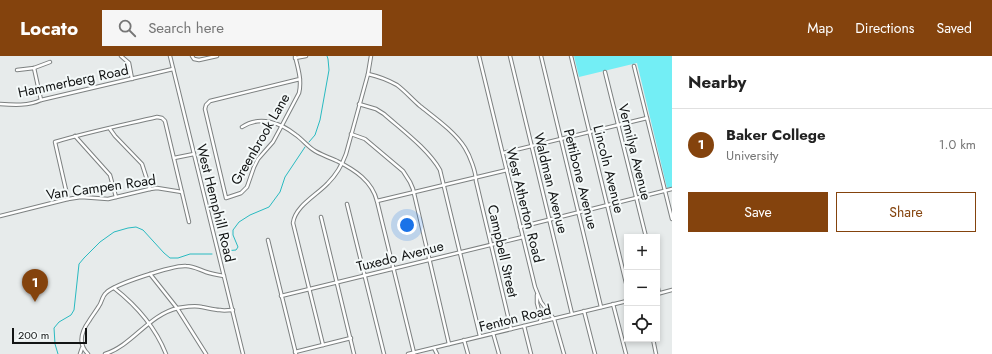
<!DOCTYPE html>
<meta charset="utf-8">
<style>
body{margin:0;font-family:Jost,sans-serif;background:#f6f6f6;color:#222}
.controls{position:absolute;right:12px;bottom:12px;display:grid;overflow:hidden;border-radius:0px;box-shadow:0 2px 6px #0003}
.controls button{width:36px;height:36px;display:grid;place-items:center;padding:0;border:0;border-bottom:1px solid #e0e0e0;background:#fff;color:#222;font:20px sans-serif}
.scale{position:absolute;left:12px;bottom:10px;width:75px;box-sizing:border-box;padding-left:4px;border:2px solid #121414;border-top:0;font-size:11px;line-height:14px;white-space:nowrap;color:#121414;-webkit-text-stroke:3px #f4f9f9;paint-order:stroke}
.you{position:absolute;left:407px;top:169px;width:14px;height:14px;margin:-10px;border:3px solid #fff;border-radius:50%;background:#1a73e8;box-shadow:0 0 0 6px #1a73e833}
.badge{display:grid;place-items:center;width:26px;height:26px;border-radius:50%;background:#84430d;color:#fff;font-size:13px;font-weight:700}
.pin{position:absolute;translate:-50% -33px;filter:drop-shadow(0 1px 2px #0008)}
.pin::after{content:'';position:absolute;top:21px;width:14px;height:12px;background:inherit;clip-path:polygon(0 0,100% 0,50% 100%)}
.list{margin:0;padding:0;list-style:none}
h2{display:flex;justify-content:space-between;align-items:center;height:52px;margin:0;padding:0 16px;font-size:17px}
h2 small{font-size:13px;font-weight:400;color:#767676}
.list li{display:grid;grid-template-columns:26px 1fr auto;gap:12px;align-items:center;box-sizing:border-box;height:72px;padding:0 16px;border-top:1px solid #e0e0e0}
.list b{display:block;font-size:15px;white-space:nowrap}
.list p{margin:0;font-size:13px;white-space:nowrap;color:#767676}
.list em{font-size:13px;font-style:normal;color:#767676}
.actions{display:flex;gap:8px;padding:12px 16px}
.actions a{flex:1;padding:9px 0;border:1px solid #84430d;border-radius:0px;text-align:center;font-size:14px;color:#84430d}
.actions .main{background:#84430d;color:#fff}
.icon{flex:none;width:22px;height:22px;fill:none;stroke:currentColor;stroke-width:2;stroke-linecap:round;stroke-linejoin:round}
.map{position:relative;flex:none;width:672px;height:298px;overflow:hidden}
header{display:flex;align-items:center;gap:24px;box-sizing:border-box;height:56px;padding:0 20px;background:#84430d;color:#fff}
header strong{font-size:19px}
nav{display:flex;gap:22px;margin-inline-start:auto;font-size:14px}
.search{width:280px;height:36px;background:#f6f6f6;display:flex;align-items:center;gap:10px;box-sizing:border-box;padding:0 14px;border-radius:0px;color:#767676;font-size:15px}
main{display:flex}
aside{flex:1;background:#fff}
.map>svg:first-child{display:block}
</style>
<header>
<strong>Locato</strong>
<div class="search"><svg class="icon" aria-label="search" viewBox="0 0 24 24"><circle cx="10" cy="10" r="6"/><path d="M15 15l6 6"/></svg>Search here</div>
<nav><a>Map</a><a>Directions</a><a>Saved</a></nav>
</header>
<main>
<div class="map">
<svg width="672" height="298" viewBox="0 0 672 298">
<rect width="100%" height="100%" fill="#e7ebeb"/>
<!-- green -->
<path fill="#73eef5" d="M574 0H672V131L667 132 637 7 579 21Z"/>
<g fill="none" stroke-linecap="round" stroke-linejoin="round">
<!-- stream -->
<g stroke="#29bac1" stroke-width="1">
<path d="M309 86 315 79 320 64 329 14 328 3 327 0"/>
<path d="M224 195 236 194 238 191 233 179V174L239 166 250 159 269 151 280 136 285 121 305 91"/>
<path d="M58 298 55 288 54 272 59 266 71 259 74 254 79 208 84 202 100 186 114 176 128 172 136 171 143 174 164 197 170 202H178L190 198H212"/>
</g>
<defs>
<g id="minor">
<path d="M121 0 129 7 132 23"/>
<path d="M170 0 243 298"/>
<path d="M192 0 194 3 199 4 217 0"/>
<path d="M295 0C298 12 302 24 299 37L280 73 273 86 258 103 254 111 247 131 241 137 226 142 205 53 206 49 210 45 300 23"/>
<path d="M479 0 535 231 541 246 554 263 564 298"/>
<path d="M510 0 572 258"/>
<path d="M541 0 601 251"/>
<path d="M571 0 627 231"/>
<path d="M295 2 306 0"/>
<path d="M634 10 672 163"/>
<path d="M34 12 41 44"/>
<path d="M17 14 34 12 50 6"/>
<path d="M605 16 646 181"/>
<path d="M368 18C377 20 388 24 397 29 405 35 412 43 420 50 435 62 455 76 465 92 470 100 476 116 476 125L511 273"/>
<path d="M0 48C13 49 29 50 41 44L173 13"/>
<path d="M359 48 376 53 384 58C402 74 428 93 440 114L480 280"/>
<path d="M242 71C260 59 281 67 296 79 303 84 308 91 315 95 322 99 330 102 337 105 355 114 372 125 377 145L414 297"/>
<path d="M110 73 115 80 142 108 150 133"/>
<path d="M351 78 365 83 403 115 410 126 413 133 449 288"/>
<path d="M75 80 110 119 116 141"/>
<path d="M503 97 647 62"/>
<path d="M174 102 194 98"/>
<path d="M68 143 55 86C88 76 123 69 157 61L162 62 165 65 189 166"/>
<path d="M377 145 507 114"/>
<path d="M347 148 384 298"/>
<path d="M0 160 68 143 81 141 108 143 150 133 157 132 182 136"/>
<path d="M321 161 354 298"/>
<path d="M520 171 672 133"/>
<path d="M268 184 296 298"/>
<path d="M150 218 177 252 206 298"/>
<path d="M657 228 659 237"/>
<path d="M114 232C137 250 155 270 166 298"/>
<path d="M657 238 672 234"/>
<path d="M537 239V247L541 262 540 266"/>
<path d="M281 240 523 181"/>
<path d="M613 248 626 298"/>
<path d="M584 255 595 298"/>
<path d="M524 270 531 298"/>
<path d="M493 277 499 298"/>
<path d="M653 283 656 298"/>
<path d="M464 284 468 298"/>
<path d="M323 289 293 167C295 150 317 139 328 127 336 119 342 109 346 98L368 18 371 0"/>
<path d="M434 292 437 298"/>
<path d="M295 296 351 282"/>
<path d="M80 298 82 292"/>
<path d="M88 298C78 288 81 276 89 265 92 260 96 255 99 250 102 246 102 240 106 237 114 228 174 209 186 210 193 210 200 214 206 216 212 218 218 219 224 220"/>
<path d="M105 298C133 289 148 259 178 252 185 251 194 249 202 251 208 252 214 254 220 254 224 255 228 254 233 254"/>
<path d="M408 298 627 245"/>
</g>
</defs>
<!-- minor casing -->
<use href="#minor" stroke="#7d8181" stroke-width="4.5"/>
<!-- minor -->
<use href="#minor" stroke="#fff" stroke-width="2.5"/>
</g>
<g text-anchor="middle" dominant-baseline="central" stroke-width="4" stroke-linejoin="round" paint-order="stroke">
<!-- street labels -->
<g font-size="14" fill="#121414" stroke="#f4f9f9">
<text transform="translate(73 25) rotate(-12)">Hammerberg Road</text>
<text transform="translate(260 83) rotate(-60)">Greenbrook Lane</text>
<text transform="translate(635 96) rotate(76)">Vermilya Avenue</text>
<text transform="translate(609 113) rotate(76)">Lincoln Avenue</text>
<text transform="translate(581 123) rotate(76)">Pettibone Avenue</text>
<text transform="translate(551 127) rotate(76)">Waldman Avenue</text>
<text transform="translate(101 131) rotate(-8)">Van Campen Road</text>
<text transform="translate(216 147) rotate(76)">West Hemphill Road</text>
<text transform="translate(525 149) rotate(76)">West Atherton Road</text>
<text transform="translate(503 195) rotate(77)">Campbell Street</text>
<text transform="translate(400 200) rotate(-14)">Tuxedo Avenue</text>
<text transform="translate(515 262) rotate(-14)">Fenton Road</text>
</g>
</g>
</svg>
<div class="controls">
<button>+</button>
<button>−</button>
<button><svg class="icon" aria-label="locate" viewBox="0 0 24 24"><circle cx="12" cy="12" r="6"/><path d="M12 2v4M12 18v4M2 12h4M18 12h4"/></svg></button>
</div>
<div class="scale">200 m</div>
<div class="you"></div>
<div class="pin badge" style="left:35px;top:246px">1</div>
</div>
<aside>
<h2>Nearby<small></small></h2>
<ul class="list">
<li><span class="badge">1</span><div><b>Baker College</b><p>University</p></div><em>1.0 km</em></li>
</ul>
<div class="actions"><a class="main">Save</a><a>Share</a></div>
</aside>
</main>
